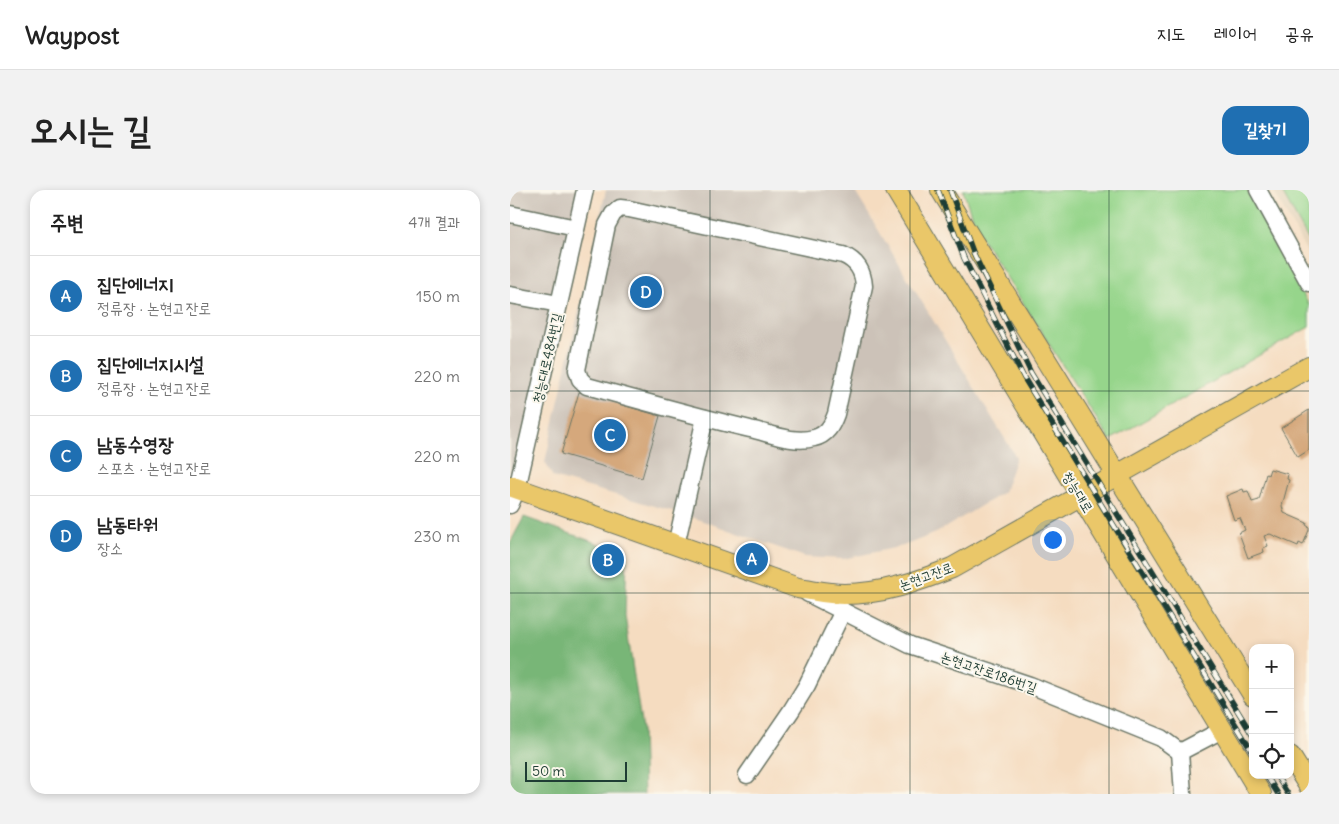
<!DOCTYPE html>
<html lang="ko">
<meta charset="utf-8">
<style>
body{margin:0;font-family:Delius,"Poor Story",sans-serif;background:#f2f2f2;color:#222}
.controls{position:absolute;right:15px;bottom:15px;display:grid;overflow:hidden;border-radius:10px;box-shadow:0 2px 8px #0003}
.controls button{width:45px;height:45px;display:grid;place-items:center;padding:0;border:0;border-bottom:1px solid #e0e0e0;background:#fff;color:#222;font:25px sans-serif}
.scale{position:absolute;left:15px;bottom:12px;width:102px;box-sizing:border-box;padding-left:5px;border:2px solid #1f3d34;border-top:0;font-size:14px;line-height:18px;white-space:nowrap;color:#1f3d34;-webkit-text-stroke:4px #fbf7ec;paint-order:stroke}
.you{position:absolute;left:542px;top:349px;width:18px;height:18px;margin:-12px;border:4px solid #fff;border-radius:50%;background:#1a73e8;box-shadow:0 0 0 8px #1a73e833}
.badge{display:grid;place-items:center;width:32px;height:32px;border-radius:50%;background:#1f6fb2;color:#fff;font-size:16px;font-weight:700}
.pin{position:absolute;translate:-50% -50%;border:2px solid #fff;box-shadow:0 1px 5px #0006}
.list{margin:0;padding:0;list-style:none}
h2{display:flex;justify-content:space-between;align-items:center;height:65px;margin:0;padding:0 20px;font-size:21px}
h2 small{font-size:16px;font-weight:400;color:#767676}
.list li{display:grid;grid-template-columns:32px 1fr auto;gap:15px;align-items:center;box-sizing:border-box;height:80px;padding:0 20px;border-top:1px solid #e0e0e0}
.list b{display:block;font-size:19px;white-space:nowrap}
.list p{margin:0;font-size:16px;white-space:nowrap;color:#767676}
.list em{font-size:16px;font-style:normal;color:#767676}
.icon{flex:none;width:28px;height:28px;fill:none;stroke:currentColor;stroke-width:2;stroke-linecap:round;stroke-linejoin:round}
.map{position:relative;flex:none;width:799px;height:604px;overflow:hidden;border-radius:15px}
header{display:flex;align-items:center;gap:30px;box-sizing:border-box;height:70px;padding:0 25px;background:#fff;border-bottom:1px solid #e0e0e0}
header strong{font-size:24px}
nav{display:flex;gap:28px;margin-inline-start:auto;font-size:18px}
.intro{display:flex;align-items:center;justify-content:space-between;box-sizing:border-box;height:120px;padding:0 30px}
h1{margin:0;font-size:35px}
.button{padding:12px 22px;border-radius:15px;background:#1f6fb2;color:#fff;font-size:18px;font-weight:700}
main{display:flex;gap:30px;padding:0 30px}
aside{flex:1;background:#fff;border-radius:15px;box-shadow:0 2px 8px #0003}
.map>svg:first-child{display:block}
</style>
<header>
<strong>Waypost</strong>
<nav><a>지도</a><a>레이어</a><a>공유</a></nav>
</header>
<div class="intro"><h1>오시는 길</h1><a class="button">길찾기</a></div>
<main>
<aside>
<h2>주변<small>4개 결과</small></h2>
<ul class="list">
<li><span class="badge">A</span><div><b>집단에너지</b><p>정류장 · 논현고잔로</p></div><em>150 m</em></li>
<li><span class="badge">B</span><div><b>집단에너지시설</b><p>정류장 · 논현고잔로</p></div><em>220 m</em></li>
<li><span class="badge">C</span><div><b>남동수영장</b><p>스포츠 · 논현고잔로</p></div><em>220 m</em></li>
<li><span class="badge">D</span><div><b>남동타워</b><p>장소</p></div><em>230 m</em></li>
</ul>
</aside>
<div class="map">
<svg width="799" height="604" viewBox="0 0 799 604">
<rect width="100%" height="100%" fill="#fbf7ec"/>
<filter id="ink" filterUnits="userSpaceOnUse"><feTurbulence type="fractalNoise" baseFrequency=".02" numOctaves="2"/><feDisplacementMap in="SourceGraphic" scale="10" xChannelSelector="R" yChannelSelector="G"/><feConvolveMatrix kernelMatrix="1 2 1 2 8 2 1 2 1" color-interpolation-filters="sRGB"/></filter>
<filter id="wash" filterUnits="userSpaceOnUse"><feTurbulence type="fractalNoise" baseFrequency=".0096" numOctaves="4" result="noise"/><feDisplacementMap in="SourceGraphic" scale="20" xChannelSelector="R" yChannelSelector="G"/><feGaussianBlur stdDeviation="1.12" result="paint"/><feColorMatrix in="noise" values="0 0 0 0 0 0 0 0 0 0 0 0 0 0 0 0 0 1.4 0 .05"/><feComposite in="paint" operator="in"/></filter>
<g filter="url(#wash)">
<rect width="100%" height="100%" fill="#f5dcc0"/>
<!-- built -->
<path fill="#e1ceb2" d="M763 0H799V66Z"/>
<!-- industrial -->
<g fill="#ccc2b8">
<path d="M0 0H72L0 314Z"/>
<path d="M96 0H344L506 267 494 302 426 343 393 356 333 369 295 367 176 325 43 287 35 272Z"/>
</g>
<!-- green -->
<g fill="#96d58b" stroke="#5a8960">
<path d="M453 0H737L799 115V137L600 250 466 39Z"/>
<path d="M771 0H799V51Z"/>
</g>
<!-- forest -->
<path fill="#78b677" stroke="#4c7a56" d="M14 327 117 364 115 426 132 539 134 604H0V353Z"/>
<g id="blocks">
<!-- building -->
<g fill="#d5a87b">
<circle cx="136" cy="102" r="12"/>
<path d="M69 202 150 226 132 288 51 264Z"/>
<path d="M799 220V260L788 267 771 238Z"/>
<path d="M760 279 778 284 777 289 779 290 772 316 774 323 797 333 796 335 799 337V340L793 355 789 353 788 356 760 344 754 346 758 356 753 358 754 362 738 368 729 343 735 340 730 328 724 330 716 306 733 299 734 302 738 301 742 312 749 310 756 284 758 285Z"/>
</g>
</g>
</g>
<g filter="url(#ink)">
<use href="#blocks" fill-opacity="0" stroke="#6a7565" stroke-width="1"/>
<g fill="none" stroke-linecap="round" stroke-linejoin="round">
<defs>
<g id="minor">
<path d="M748 0 799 93"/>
<path d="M110 18 119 19 333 65C347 71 353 81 354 96L326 224C322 235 317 245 304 248 284 254 259 243 240 239 185 226 131 211 77 196L70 189 67 180 97 35 103 24Z"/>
<path d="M0 24 66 38"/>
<path d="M0 105 49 114"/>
<path d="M0 315 7 299 75 0"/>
<path d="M166 355 195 228"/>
<path d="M297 403 400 455 520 495 651 548 670 562"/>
<path d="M237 585 281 521 297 495 333 421"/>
<path d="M673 604 670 562 712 540"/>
</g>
<g id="major">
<path d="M386 0 751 604"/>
<path d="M431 0 743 505"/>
<path d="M0 296 288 398C303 400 319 404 334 404 372 404 407 392 442 378L799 177"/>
<path d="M780 566 799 596"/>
</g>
</defs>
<!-- minor casing -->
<use href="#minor" stroke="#6a7565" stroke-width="19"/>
<!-- major casing -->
<use href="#major" stroke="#6a7565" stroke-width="22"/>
<!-- minor -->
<use href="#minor" stroke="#fff" stroke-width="16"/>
<!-- major -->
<use href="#major" stroke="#eac769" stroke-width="20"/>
<defs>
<g id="rail">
<path d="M428 0 454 68 514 188 743 563"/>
<path d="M440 0 463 62 521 183 743 546"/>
<path d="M756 585 768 604"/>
<path d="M766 585 778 604"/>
</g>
</defs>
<!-- rail casing -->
<use href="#rail" stroke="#1f3d34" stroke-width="5.5"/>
<!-- rail -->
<use href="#rail" stroke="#fbf7ec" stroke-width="4" stroke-dasharray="11" stroke-linecap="butt"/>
</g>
</g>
<!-- grid -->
<path fill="none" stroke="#1f3d34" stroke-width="1" stroke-opacity="0.55" d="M200 0V604M400 0V604M599 0V604M0 201H799M0 403H799"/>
<g text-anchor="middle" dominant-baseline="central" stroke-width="4" stroke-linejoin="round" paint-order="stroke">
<!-- street labels -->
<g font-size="14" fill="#1f3d34" stroke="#fbf7ec">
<text transform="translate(37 168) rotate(-77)">청능대로484번길</text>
<text transform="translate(568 302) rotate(59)">청능대로</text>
<text transform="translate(416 386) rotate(-20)">논현고잔로</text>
<text transform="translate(479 482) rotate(19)">논현고잔로186번길</text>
</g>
</g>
</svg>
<div class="controls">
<button>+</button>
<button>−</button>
<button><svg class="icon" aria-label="locate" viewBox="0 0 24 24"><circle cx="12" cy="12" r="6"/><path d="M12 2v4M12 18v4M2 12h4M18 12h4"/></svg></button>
</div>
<div class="scale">50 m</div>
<div class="you"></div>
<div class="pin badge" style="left:242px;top:369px">A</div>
<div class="pin badge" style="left:98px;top:370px">B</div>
<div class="pin badge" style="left:100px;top:245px">C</div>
<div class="pin badge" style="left:136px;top:102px">D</div>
</div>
</main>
